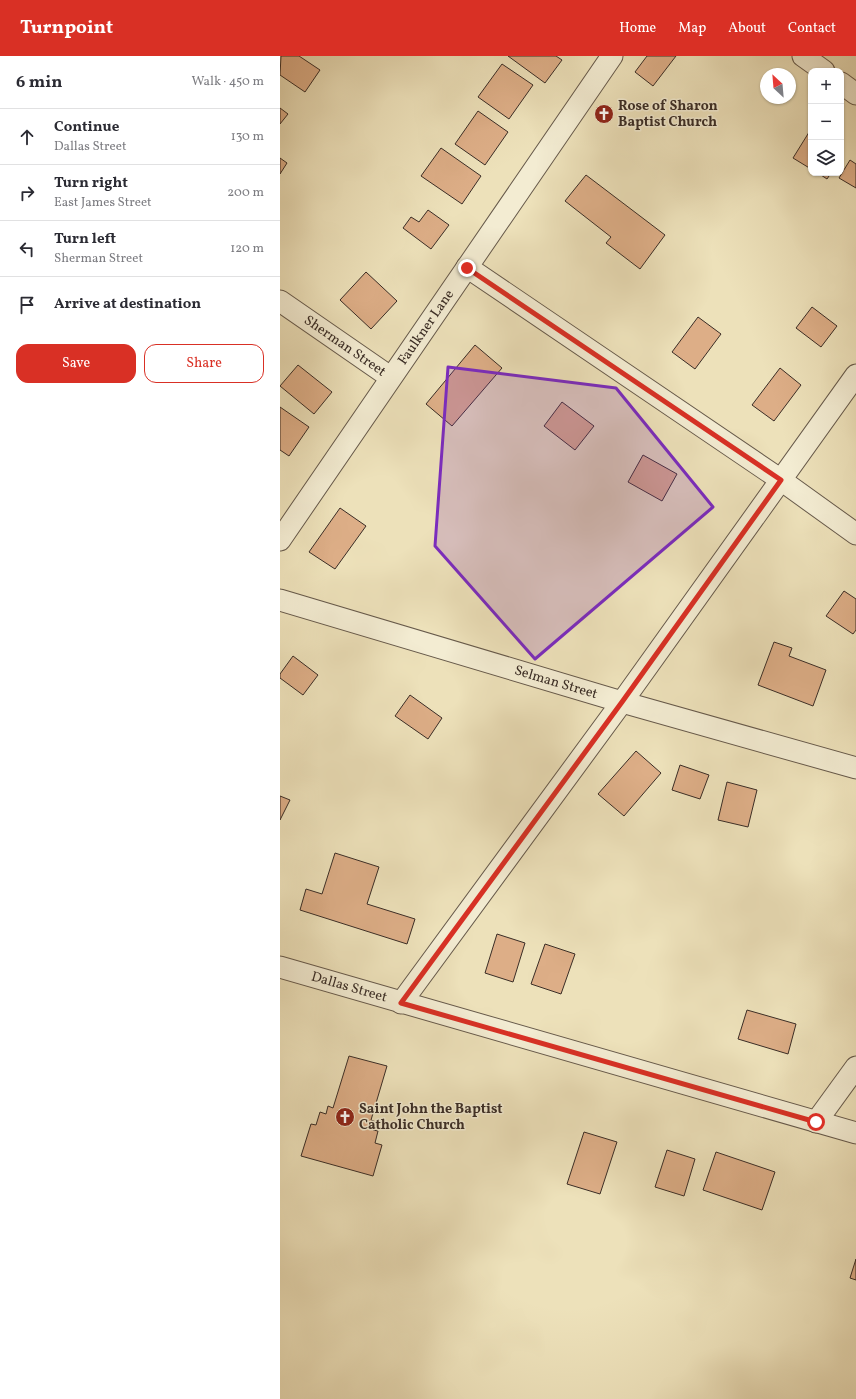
<!DOCTYPE html>
<meta charset="utf-8">
<style>
body{margin:0;font-family:Vollkorn,serif;background:#f2f2f3;color:#2b2b33}
.controls{position:absolute;right:12px;top:12px;display:grid;overflow:hidden;border-radius:8px;box-shadow:0 1px 3px #0004}
.controls button{width:36px;height:36px;display:grid;place-items:center;padding:0;border:0;border-bottom:1px solid #e1e1e2;background:#fff;color:#2b2b33;font:20px sans-serif}
.compass{position:absolute;left:480px;top:12px;width:36px;height:36px;border-radius:50%;background:#fff;box-shadow:0 1px 3px #0004;rotate:334deg}
.stop{position:absolute;width:12px;height:12px;margin:-9px;border:3px solid #d93025;border-radius:50%;background:#fff}
.stop.end{background:#d93025;border-color:#fff;box-shadow:0 1px 4px #0008}
.list{margin:0;padding:0;list-style:none}
h2{display:flex;justify-content:space-between;align-items:center;height:52px;margin:0;padding:0 16px;font-size:17px}
h2 small{font-size:13px;font-weight:400;color:#7c7c81}
.list li{display:grid;grid-template-columns:26px 1fr auto;gap:12px;align-items:center;box-sizing:border-box;height:56px;padding:0 16px;border-top:1px solid #e1e1e2}
.list b{display:block;font-size:15px;white-space:nowrap}
.list p{margin:0;font-size:13px;white-space:nowrap;color:#7c7c81}
.list em{font-size:13px;font-style:normal;color:#7c7c81}
.actions{display:flex;gap:8px;padding:12px 16px}
.actions a{flex:1;padding:9px 0;border:1px solid #d93025;border-radius:12px;text-align:center;font-size:14px;color:#d93025}
.actions .main{background:#d93025;color:#fff}
.icon{flex:none;width:22px;height:22px;fill:none;stroke:currentColor;stroke-width:2;stroke-linecap:round;stroke-linejoin:round}
.map{position:relative;flex:none;width:576px;height:1343px;overflow:hidden}
header{display:flex;align-items:center;gap:24px;box-sizing:border-box;height:56px;padding:0 20px;background:#d93025;color:#fff}
header strong{font-size:19px}
nav{display:flex;gap:22px;margin-inline-start:auto;font-size:14px}
main{display:flex}
aside{flex:1;background:#fff}
.map>svg:first-child{display:block}
</style>
<header>
<strong>Turnpoint</strong>
<nav><a>Home</a><a>Map</a><a>About</a><a>Contact</a></nav>
</header>
<main>
<aside>
<h2>6 min<small>Walk · 450 m</small></h2>
<ul class="list">
<li><svg class="icon" aria-label="ahead" viewBox="0 0 24 24"><path d="M12 20V5M6 11l6-6 6 6"/></svg><div><b>Continue</b><p>Dallas Street</p></div><em>130 m</em></li>
<li><svg class="icon" aria-label="right" viewBox="0 0 24 24"><path d="M7 20v-9h11M14 6l5 5-5 5"/></svg><div><b>Turn right</b><p>East James Street</p></div><em>200 m</em></li>
<li><svg class="icon" aria-label="left" viewBox="0 0 24 24"><path d="M17 20v-9H6M10 6l-5 5 5 5"/></svg><div><b>Turn left</b><p>Sherman Street</p></div><em>120 m</em></li>
<li><svg class="icon" aria-label="arrive" viewBox="0 0 24 24"><path d="M6 21V4h12l-3 4 3 4H6"/></svg><div><b>Arrive at destination</b></div></li>
</ul>
<div class="actions"><a class="main">Save</a><a>Share</a></div>
</aside>
<div class="map">
<svg width="576" height="1343" viewBox="0 0 576 1343">
<rect width="100%" height="100%" fill="#ede1ba"/>
<filter id="stains"><feTurbulence type="fractalNoise" baseFrequency=".005" numOctaves="4"/><feColorMatrix values="0 0 0 0 .2 0 0 0 0 .09 0 0 0 0 .02 0 0 0 .5 -.17"/></filter>
<radialGradient id="worn" r=".72"><stop offset=".6" stop-color="#630" stop-opacity="0"/><stop offset="1" stop-color="#630" stop-opacity=".3"/></radialGradient>
<!-- building -->
<g fill="#ddae87" stroke="#3a2d26">
<path d="M1 0H19L40 14 25 36 0 19Z"/>
<path d="M228 0H276L282 4 265 27Z"/>
<path d="M367 0H396L373 30 355 16Z"/>
<path d="M222 8 253 29 229 63 198 41Z"/>
<path d="M0 52 8 58 0 68Z"/>
<path d="M198 55 228 76 205 109 175 88Z"/>
<path d="M531 73V113L513 102Z"/>
<path d="M161 92 201 120 182 148 141 120Z"/>
<path d="M0 102 7 107 0 118Z"/>
<path d="M570 104 576 108V132L559 122Z"/>
<path d="M538 117H551L547 123Z"/>
<path d="M306 119 385 179 360 213 326 187 331 181 285 145Z"/>
<path d="M148 154 169 169 151 193 123 172 131 161 139 166Z"/>
<path d="M86 216 117 245 91 273 60 244Z"/>
<path d="M532 251 557 270 541 291 516 272Z"/>
<path d="M418 261 441 278 415 313 392 296Z"/>
<path d="M195 289 222 312 172 370 146 348Z"/>
<path d="M18 309 52 336 34 358 0 330Z"/>
<path d="M500 312 521 329 494 365 472 349Z"/>
<path d="M282 346 314 370 295 394 264 370Z"/>
<path d="M0 351 29 371 9 400 0 394Z"/>
<path d="M363 399 397 418 382 445 348 426Z"/>
<path d="M60 452 86 470 55 513 29 496Z"/>
<path d="M564 535 576 543V574L573 578 546 560Z"/>
<path d="M494 586 512 592 509 600 546 614 533 650 478 629Z"/>
<path d="M13 600 38 619 23 639 0 622V618Z"/>
<path d="M130 639 162 662 148 683 115 660Z"/>
<path d="M356 695 381 717 344 760 318 738Z"/>
<path d="M400 709 429 719 420 743 392 734Z"/>
<path d="M447 726 477 734 468 771 438 764Z"/>
<path d="M0 740 10 744 0 764Z"/>
<path d="M55 797 99 811 87 848 135 863 127 888 20 854 26 833 42 838Z"/>
<path d="M217 878 245 887 233 926 205 917Z"/>
<path d="M265 888 295 898 281 938 251 928Z"/>
<path d="M467 954 516 968 508 998 458 983Z"/>
<path d="M69 1000 107 1010 91 1064 96 1066 93 1074 98 1075 95 1087 102 1089 93 1120 21 1100 31 1068 36 1069 40 1056 46 1058 48 1050 53 1052Z"/>
<path d="M304 1076 337 1086 320 1138 287 1128Z"/>
<path d="M387 1094 415 1103 404 1140 375 1131Z"/>
<path d="M436 1096 495 1116 482 1154 423 1134Z"/>
<path d="M576 1203V1224L570 1222Z"/>
</g>
<g fill="none" stroke-linecap="round" stroke-linejoin="round">
<defs>
<g id="minor">
<path d="M523 0 544 15"/>
<path d="M561 27 576 38"/>
<path d="M187 211 501 424 576 478"/>
<path id="s1" d="M0 245 110 321"/>
<path id="s2" d="M0 484 332 0"/>
<path id="s3" d="M0 544 342 646 576 712"/>
<path id="s4" d="M0 911 576 1077"/>
<path d="M121 947 342 646 576 319"/>
<path d="M536 1066 576 1011"/>
</g>
</defs>
<!-- minor casing -->
<use href="#minor" stroke="#675a4b" stroke-width="23"/>
<!-- minor -->
<use href="#minor" stroke="#f3ecd2" stroke-width="21"/>
</g>
<g fill="none" stroke-linecap="round" stroke-linejoin="round">
<!-- route -->
<path stroke="#d93025" stroke-width="5" d="M187 212 501 424 342 646 121 947 536 1066"/>
</g>
<!-- marked area -->
<path fill="#7b2cbf" fill-opacity="0.2" stroke="#7b2cbf" stroke-width="3" stroke-linejoin="round" d="M168 311 336 332 433 451 255 603 155 490Z"/>
<!-- icons -->
<defs>
<symbol id="church-disc" viewBox="-11 -11 22 22"><circle r="9.5" fill="#8f2418" stroke="#f3ecd2"/><path d="M-1.2-6h2.4v3.5h3.3v2.4h-3.3V6h-2.4V-.1h-3.3v-2.4h3.3Z" fill="#fff"/></symbol>
</defs>
<g fill-rule="evenodd">
<use href="#church-disc" x="313" y="47" width="22" height="22"/>
<use href="#church-disc" x="54" y="1050" width="22" height="22"/>
</g>
<g text-anchor="middle" dominant-baseline="central" stroke-width="3" stroke-linejoin="round" paint-order="stroke">
<!-- poi labels -->
<g font-size="14" font-weight="bold" fill="#3a2d26" stroke="#f3ecd2" text-anchor="start">
<text x="338" y="50">Rose of Sharon<tspan x="338" dy="16">Baptist Church</tspan></text>
<text x="79" y="1053">Saint John the Baptist<tspan x="79" dy="16">Catholic Church</tspan></text>
</g>
<!-- street labels -->
<g font-size="14" fill="#3a2d26" stroke="#f3ecd2">
<text stroke="none"><textPath href="#s2" startOffset="258">Faulkner Lane</textPath></text>
<text stroke="none"><textPath href="#s1" startOffset="79">Sherman Street</textPath></text>
<text stroke="none"><textPath href="#s3" startOffset="288">Selman Street</textPath></text>
<text stroke="none"><textPath href="#s4" startOffset="72">Dallas Street</textPath></text>
</g>
</g>
<rect width="100%" height="100%" filter="url(#stains)"/>
<rect width="100%" height="100%" fill="url(#worn)"/>
</svg>
<div class="controls">
<button>+</button>
<button>−</button>
<button><svg class="icon" aria-label="layers" viewBox="0 0 24 24"><path d="M12 4l9 5-9 5-9-5zM3 14l9 5 9-5"/></svg></button>
</div>
<svg class="compass" viewBox="-18 -18 36 36"><path d="M0-13l5 13h-10z" fill="#e53935"/><path d="M0 13l5-13h-10z" fill="#7c7c81"/></svg>
<div class="stop" style="left:536px;top:1066px"></div>
<div class="stop end" style="left:187px;top:212px"></div>
</div>
</main>
